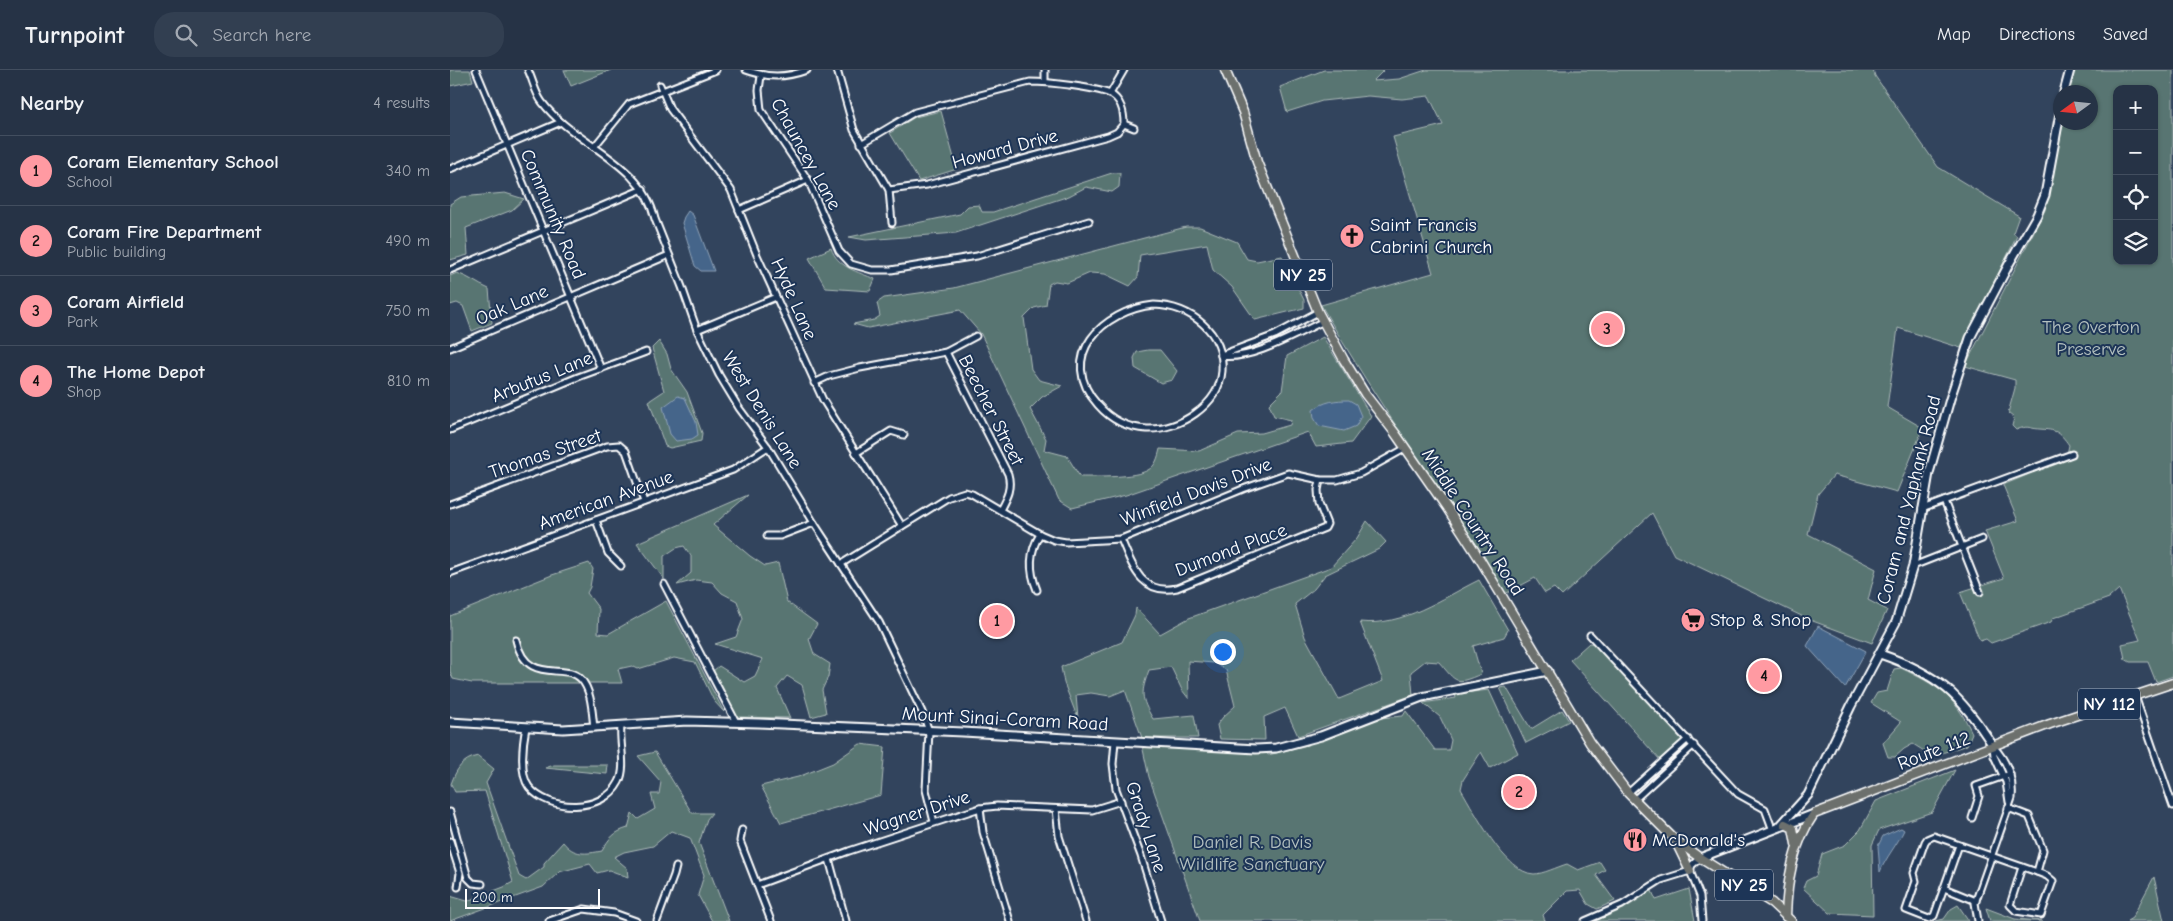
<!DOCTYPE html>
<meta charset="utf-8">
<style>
body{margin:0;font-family:"Comic Neue",sans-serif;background:#323f51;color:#f1f3f6}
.controls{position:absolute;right:15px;top:15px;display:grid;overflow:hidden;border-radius:10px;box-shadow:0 1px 4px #0004}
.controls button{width:45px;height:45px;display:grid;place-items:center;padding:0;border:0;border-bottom:1px solid #424e5f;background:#263346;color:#f1f3f6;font:25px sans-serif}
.compass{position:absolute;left:1603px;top:15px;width:45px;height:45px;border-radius:50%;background:#263346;box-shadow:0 1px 4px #0004;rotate:255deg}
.scale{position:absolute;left:15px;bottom:12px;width:135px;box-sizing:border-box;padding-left:5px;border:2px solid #fff;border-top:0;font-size:14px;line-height:18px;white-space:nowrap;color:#fff;-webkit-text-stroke:4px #1d3557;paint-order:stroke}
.you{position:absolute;left:772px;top:581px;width:18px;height:18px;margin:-12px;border:4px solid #fff;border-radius:50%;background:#1a73e8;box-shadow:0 0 0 8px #1a73e833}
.badge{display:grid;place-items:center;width:32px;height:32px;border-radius:50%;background:#ff9aa2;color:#111;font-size:16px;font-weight:700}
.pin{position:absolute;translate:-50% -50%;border:2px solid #fff;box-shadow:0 1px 5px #0006}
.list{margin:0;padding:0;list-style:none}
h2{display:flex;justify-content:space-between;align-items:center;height:65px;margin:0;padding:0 20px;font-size:21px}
h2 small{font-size:16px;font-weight:400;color:#a4aab3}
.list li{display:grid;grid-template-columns:32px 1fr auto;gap:15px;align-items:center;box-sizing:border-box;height:70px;padding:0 20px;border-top:1px solid #424e5f}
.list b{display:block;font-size:19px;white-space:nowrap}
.list p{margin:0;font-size:16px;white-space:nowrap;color:#a4aab3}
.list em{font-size:16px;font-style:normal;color:#a4aab3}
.icon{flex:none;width:28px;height:28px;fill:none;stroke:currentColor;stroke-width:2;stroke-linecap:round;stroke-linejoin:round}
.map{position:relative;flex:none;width:1723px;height:851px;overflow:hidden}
header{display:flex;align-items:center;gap:30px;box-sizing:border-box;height:70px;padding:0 25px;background:#263346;border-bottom:1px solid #424e5f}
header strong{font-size:24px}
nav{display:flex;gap:28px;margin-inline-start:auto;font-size:18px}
.search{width:350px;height:45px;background:#323f51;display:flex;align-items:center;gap:12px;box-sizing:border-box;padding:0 18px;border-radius:20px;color:#a4aab3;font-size:19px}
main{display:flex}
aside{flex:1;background:#263346}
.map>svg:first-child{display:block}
</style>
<header>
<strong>Turnpoint</strong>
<div class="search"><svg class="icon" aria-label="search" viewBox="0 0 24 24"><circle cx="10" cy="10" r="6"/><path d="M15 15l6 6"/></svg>Search here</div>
<nav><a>Map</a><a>Directions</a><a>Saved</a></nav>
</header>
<main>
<aside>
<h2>Nearby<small>4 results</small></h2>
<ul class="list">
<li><span class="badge">1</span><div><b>Coram Elementary School</b><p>School</p></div><em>340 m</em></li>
<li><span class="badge">2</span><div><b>Coram Fire Department</b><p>Public building</p></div><em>490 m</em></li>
<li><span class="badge">3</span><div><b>Coram Airfield</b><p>Park</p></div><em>750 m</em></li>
<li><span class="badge">4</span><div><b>The Home Depot</b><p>Shop</p></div><em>810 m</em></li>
</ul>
</aside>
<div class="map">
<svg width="1723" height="851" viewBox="0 0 1723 851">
<rect width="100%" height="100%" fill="#32445d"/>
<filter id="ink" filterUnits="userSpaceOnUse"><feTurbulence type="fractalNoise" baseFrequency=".02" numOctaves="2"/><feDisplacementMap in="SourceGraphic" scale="10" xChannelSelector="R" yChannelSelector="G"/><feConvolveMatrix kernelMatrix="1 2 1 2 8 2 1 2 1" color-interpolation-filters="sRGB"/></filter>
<g filter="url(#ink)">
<!-- green -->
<g fill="#587572" stroke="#acbab8" fill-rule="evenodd">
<path d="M0 0H20L23 11 0 16Z"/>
<path d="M114 0H161L121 16Z"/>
<path d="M874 0H934L923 11 949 9 976 0H1423L1425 6 1488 97 1569 146 1563 163 1567 166 1511 278 1448 258 1437 337 1473 358 1447 422 1384 405 1368 424 1358 464 1426 499 1418 530 1437 540 1422 573 1360 550 1224 485 1202 443 1112 526 1104 518 1095 523 1085 508 1055 524C996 426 927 334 871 235L983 203 943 67 993 55 979 26 952 29 918 26 872 31 837 42 830 17Z"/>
<path d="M1623 0H1723V606L1706 612 1698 592H1680L1675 589 1672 574 1690 570 1669 519 1659 528 1603 548 1601 552 1541 573 1536 569 1530 571 1510 522 1554 508 1535 461 1568 451 1553 415 1616 389 1619 375C1609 361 1606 360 1589 359 1577 358 1579 355 1566 360L1562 356 1564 348 1558 343 1565 318V310L1515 296 1595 140 1613 53 1640 52V22H1619ZM1667 19H1704V191H1667Z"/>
<path d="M491 41 507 99 469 111 440 63 465 47Z"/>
<path d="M662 103H670L669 117 662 122 636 117 619 126 506 163 416 170 399 167 510 144 518 136 529 135 532 142H543Z"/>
<path d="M55 123 74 129 62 140 16 158 18 185 0 190V134L11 127Z"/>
<path d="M736 157H750L787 172 797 189 807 191 832 186 854 230V238L805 250 782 217 763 200 757 174 690 185 688 207 680 216 655 204 640 203 617 213 605 211 599 214 596 235 584 238 574 248 581 299 589 310 612 316 592 327 580 339 596 369 594 380 617 386 630 407C646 407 685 408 698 400 706 396 708 387 710 379L749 381 788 364 812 363 840 355 841 350 824 346 819 334 832 321 837 286 873 267 921 346 901 373 866 377 858 362 676 425 622 438 609 430 531 264 510 240 418 258 403 254 424 250 430 246 427 233 434 228 504 218Z"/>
<path d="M381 178C387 197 408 202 425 209L420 221 376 218 359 188Z"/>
<path d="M7 203C19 207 27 214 39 219L42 253 22 261 13 236 7 233 0 235V206Z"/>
<path d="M209 271 217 284 221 299 237 322 252 363 251 371 220 378 215 376 199 331 214 321 202 278Z"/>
<path d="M698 280H710L727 301 722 310 711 313 685 298 684 288 687 282Z"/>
<path d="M298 425 263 455 300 486 315 496 328 493 337 532 367 554 359 569 364 584 380 594 378 607 372 620 376 643 361 647 352 615 337 606 327 618 340 648 287 647 263 601 269 596 294 612 305 606 313 589 265 574 286 567 293 549 287 531 272 523 262 512 246 510 227 515 241 503V486L234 476 226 478 214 486V509L187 473Z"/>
<path d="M917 451 936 472 929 479 875 505 864 519 845 534 855 567 889 629 933 611 910 552C953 557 992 528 1029 510L1058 560 1054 567 1023 576 1031 604C1005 615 1007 613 989 592L975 591 961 602 963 625 848 666 835 638 814 647 815 670 770 669 767 655 773 647 785 636 776 600 764 593 738 591 739 629 732 620 721 597 699 600C691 623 690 627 703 649L744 645 748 668H692L675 620 660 626 641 623 626 625 628 649 614 613 611 597 672 572 685 545 686 538 710 564 739 548 881 497 907 468Z"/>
<path d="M139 493 143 499 140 517 137 523 149 539 148 563 158 564 216 531 274 642 264 631 245 592 224 588 188 599 182 596 168 599 172 613H22L3 609 0 601V546L102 505Z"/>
<path d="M1139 573 1145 574 1232 669 1233 671 1211 691 1120 590Z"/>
<path d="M1451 598C1487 616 1504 624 1522 663L1517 675 1482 686 1463 674 1454 679 1445 687H1438L1433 673 1451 652 1421 633 1427 623 1437 621 1444 599Z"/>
<path d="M1056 617 1081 659 1112 640 1119 651 1076 673 1050 618Z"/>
<path d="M1039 620 1068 683 1040 698 1031 682 1013 710 1011 719C1025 742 1055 803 1084 804 1093 804 1107 797 1117 794L1128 800 1150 792 1155 800 1146 805 1165 831 1147 839 1138 834 1130 820 1117 821 1093 845 1095 851H750L699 707 692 675 816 682 818 685 854 676 930 648 953 646 956 641 985 680H999L1001 670 990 647 973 633 1006 628 1005 624Z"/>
<path d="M410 674 435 677 431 725 331 753 311 716 348 707 383 693Z"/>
<path d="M205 682 242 743H262L257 749 249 773 279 851H262L248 825 254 805 240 768 221 761 203 776 174 782 164 787 177 798 178 807 159 800 147 803 140 794 109 802 93 817 0 851V826L17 831 54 817 63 812 35 721 5 722 1 714C6 700 12 689 28 686L44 699 36 713 69 806 76 810 94 797V793L113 772C124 786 136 784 152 781 159 768 164 762 178 758L182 743 188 749 205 739 201 724H209L211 712 188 686Z"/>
<path d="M104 695H158L157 704 95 698Z"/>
<path d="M1505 700 1482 742 1429 760 1422 775 1423 845 1380 843 1353 818 1356 811 1366 806 1372 784 1395 775 1410 760 1426 731Z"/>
<path d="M1704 807 1714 851H1677L1682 848Z"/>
<path d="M1201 819 1206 830 1239 819 1245 851H1141L1174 837Z"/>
<path d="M1508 835 1519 851H1486L1494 849 1501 839Z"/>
<path d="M1536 838 1565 849 1592 851H1540Z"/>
</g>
<!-- water -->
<g fill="#45658a" stroke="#8fa3b9">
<path d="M238 141 243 145 264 201H251L245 196 232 153 234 147Z"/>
<path d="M228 326 235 328 246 352 248 365 242 369 226 371 220 364 213 337Z"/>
<path d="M899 330 906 334 911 346 906 356 894 361 869 356 864 348 863 340C874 331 886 330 899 330Z"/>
<path d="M1368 556 1416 581 1395 618 1357 576Z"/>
<path d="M1451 758 1454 760C1447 775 1436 787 1430 802L1428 776 1433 766Z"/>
</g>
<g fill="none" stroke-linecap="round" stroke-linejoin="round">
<defs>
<g id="street">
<path d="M26 0 151 299"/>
<path d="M78 0C83 10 85 23 92 32 125 76 192 91 205 149L232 217 247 260 269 305 289 338 318 377 364 453 429 552 472 642 479 661 476 720 484 752"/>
<path d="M296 0C318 8 335 8 357 0"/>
<path d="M387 0 404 60 439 120 442 153"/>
<path d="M311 6 309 20 311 40 358 110 389 181 401 194 422 200H441L527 186 639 151"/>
<path d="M595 12V0"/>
<path d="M210 15 220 39 281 120 307 185 373 330 452 456"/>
<path d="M660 24 674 0"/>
<path d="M674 54 684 58"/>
<path d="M411 74 465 42 580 12C598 12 644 17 660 24 671 29 674 43 674 54L667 62 658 66 477 115 439 120"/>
<path d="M144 77 179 34 266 0"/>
<path d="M0 99 111 52"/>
<path d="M289 140 358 110"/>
<path d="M0 200 193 119"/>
<path d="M704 235C740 236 775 262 772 301 769 336 729 360 697 359 678 358 661 350 648 335 605 287 653 240 704 235Z"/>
<path d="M247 260 326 227"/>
<path d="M0 278 219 185"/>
<path d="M496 282 558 404C562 418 557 427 550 440"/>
<path d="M771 285 825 265 868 242"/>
<path d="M771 286C801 291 846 264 874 251"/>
<path d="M364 313 379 306 410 298 496 282 526 266"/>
<path d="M0 360 128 307 196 282"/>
<path d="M406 383 441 361 454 365"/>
<path d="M1494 431 1530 522"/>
<path d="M0 434 157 376 169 375 176 381 194 432"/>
<path d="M1472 439 1622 384"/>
<path d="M146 450 158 483 171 496"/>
<path d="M317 466H330L364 453"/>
<path d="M671 469C682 495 691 526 727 518L875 458 877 454 869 434 868 420 870 410"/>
<path d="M391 494 499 427 515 422 522 424 590 464 604 470 616 472 671 469 793 419 838 403 870 410H887L911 403 956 378"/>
<path d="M1463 496 1532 469"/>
<path d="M0 503 283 400 318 377"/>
<path d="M214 514 286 652"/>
<path d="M587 520C579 501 579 482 590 464"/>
<path d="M1140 565 1288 724 1315 739 1322 758"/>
<path d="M66 570C77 617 115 591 131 609 142 621 142 642 144 658"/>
<path d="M1685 626 1723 736"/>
<path d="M76 657C73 672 69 704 79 717 99 742 153 743 169 712 177 697 169 673 171 656"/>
<path d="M665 671 663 694 666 719 691 786 711 851"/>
<path d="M1543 676 1544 686 1556 712 1559 732"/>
<path d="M1178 723 1238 669"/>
<path d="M1184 730 1244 675"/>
<path d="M530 738 533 762 560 851"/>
<path d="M606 739 609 766 636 851"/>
<path d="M0 742 18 808 23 813 32 814"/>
<path d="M1522 748 1529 726 1526 716 1560 704"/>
<path d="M292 760 290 771 321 851"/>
<path d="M0 771 10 803 8 817"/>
<path d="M1509 775 1484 846 1479 849 1456 840 1466 811 1464 803 1475 772 1477 769 1484 766 1587 802 1593 780 1579 746 1558 738"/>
<path d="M1250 788 1242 795 1240 801 1250 826 1252 851"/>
<path d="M379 789 396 851"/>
<path d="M1572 797 1560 835 1566 841 1591 845 1603 811 1597 806 1587 802"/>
<path d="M307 815 399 781 530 738 547 736 642 740 671 731"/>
<path d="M1494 818 1526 831"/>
<path d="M99 851 134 839 164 843 186 851"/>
<path d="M207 851 224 805 226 797"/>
<path d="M1135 851 1172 835 1211 810 1240 801"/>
<path d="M1528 851 1525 833 1562 728C1564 708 1556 690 1543 676"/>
</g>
<g id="secondary">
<path d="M1614 22 1620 0"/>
<path d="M1430 584C1488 604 1511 625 1543 676"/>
<path d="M0 652 113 659 237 651 309 653 513 662 806 679 826 678 871 666 972 627 1098 601"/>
<path d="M1330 756 1358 725 1401 636 1446 552 1463 496 1479 403 1500 329 1520 268 1559 194 1587 145 1595 125 1610 43"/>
<path d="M1250 788 1364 744"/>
</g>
<g id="primary">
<path d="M775 0 793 42 807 92 853 205 868 242 894 290 915 324 945 363 997 438 1031 491 1140 673 1178 723 1223 768 1250 788 1322 833 1341 851"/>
<path d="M1335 754 1343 758 1346 774"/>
<path d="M1226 772 1240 801"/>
<path d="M1336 847C1337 810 1343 774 1364 744L1600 654 1723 613"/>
</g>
</defs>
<!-- street casing -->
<use href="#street" stroke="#fff" stroke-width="9"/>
<!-- secondary casing -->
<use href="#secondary" stroke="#fff" stroke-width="11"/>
<!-- primary casing -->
<use href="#primary" stroke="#fff" stroke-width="11"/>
<!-- street -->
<use href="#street" stroke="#1d3557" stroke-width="5"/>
<!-- secondary -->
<use href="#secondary" stroke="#1d3557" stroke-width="7"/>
<!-- primary -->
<use href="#primary" stroke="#6c706d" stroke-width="8"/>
</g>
</g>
<!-- icons -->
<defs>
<symbol id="church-disc" viewBox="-11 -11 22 22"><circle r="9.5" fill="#ff9aa2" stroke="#1d3557"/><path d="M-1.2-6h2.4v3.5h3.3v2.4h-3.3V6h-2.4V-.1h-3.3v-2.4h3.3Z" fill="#111"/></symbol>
<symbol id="supermarket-disc" viewBox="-11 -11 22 22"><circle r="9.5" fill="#ff9aa2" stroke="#1d3557"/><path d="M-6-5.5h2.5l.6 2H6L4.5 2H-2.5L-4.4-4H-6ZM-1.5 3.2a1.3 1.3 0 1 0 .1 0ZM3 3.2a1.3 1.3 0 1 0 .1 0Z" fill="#111"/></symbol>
<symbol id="restaurant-disc" viewBox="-11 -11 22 22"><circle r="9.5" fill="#ff9aa2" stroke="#1d3557"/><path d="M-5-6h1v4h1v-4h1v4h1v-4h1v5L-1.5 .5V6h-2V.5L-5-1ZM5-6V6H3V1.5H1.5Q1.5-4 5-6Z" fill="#111"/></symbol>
</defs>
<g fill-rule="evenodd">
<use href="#church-disc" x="888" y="152" width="28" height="28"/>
<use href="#supermarket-disc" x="1229" y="536" width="28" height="28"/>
<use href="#restaurant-disc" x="1171" y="756" width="28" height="28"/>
</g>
<g text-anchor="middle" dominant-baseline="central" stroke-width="4" stroke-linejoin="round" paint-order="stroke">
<!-- shield labels -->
<g fill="#1d3557" stroke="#bbc2cd" stroke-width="1">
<rect x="824" y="189.5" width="58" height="31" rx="4"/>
<rect x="1628" y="618.5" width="62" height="31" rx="4"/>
<rect x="1265" y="799.5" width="58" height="31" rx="4"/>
</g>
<g font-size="18" font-weight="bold" fill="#fff">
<text x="853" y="205">NY 25</text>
<text x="1659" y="634">NY 112</text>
<text x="1294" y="815">NY 25</text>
</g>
<!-- street labels -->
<g font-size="19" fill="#fff" stroke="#1d3557">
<text transform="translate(555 79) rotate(-15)">Howard Drive</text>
<text transform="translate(356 84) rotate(61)">Chauncey Lane</text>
<text transform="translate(103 144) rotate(67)">Community Road</text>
<text transform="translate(344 229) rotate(66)">Hyde Lane</text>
<text transform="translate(62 235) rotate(-23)">Oak Lane</text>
<text transform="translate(92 307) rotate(-22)">Arbutus Lane</text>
<text transform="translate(312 340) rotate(58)">West Denis Lane</text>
<text transform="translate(541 340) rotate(63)">Beecher Street</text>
<text transform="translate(95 384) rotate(-19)">Thomas Street</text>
<text transform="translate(746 422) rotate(-21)">Winfield Davis Drive</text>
<text transform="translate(156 430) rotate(-20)">American Avenue</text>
<text transform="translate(1459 430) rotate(-76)">Coram and Yaphank Road</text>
<text transform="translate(1023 452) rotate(57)">Middle Country Road</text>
<text transform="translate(781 480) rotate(-21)">Dumond Place</text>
<text transform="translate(555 649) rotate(3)">Mount Sinai-Coram Road</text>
<text transform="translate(1484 681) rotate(-21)">Route 112</text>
<text transform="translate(467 743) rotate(-18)">Wagner Drive</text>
<text transform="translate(696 757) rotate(72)">Grady Lane</text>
</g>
<!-- poi labels -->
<g font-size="19" fill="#fff" stroke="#1d3557" text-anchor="start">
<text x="920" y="155">Saint Francis<tspan x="920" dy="22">Cabrini Church</tspan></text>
<text x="1260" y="550">Stop &amp; Shop</text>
<text x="1202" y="770">McDonald's</text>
</g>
<!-- park labels -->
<g font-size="19" fill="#b4c1c0" stroke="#1d3557">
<text x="1641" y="257">The Overton<tspan x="1641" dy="22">Preserve</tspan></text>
<text x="802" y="772">Daniel R. Davis<tspan x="802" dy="22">Wildlife Sanctuary</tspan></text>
</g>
</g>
</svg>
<div class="controls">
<button>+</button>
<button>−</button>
<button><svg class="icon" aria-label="locate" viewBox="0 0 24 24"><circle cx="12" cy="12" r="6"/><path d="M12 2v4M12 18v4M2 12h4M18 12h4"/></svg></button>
<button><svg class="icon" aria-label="layers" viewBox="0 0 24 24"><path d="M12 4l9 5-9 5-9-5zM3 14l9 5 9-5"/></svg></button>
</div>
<svg class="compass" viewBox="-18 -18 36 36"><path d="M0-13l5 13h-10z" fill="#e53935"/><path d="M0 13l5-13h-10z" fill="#a4aab3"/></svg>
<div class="scale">200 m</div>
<div class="you"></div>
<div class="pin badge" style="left:547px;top:551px">1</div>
<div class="pin badge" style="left:1069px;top:722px">2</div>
<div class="pin badge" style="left:1157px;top:259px">3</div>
<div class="pin badge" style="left:1314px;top:606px">4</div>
</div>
</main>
